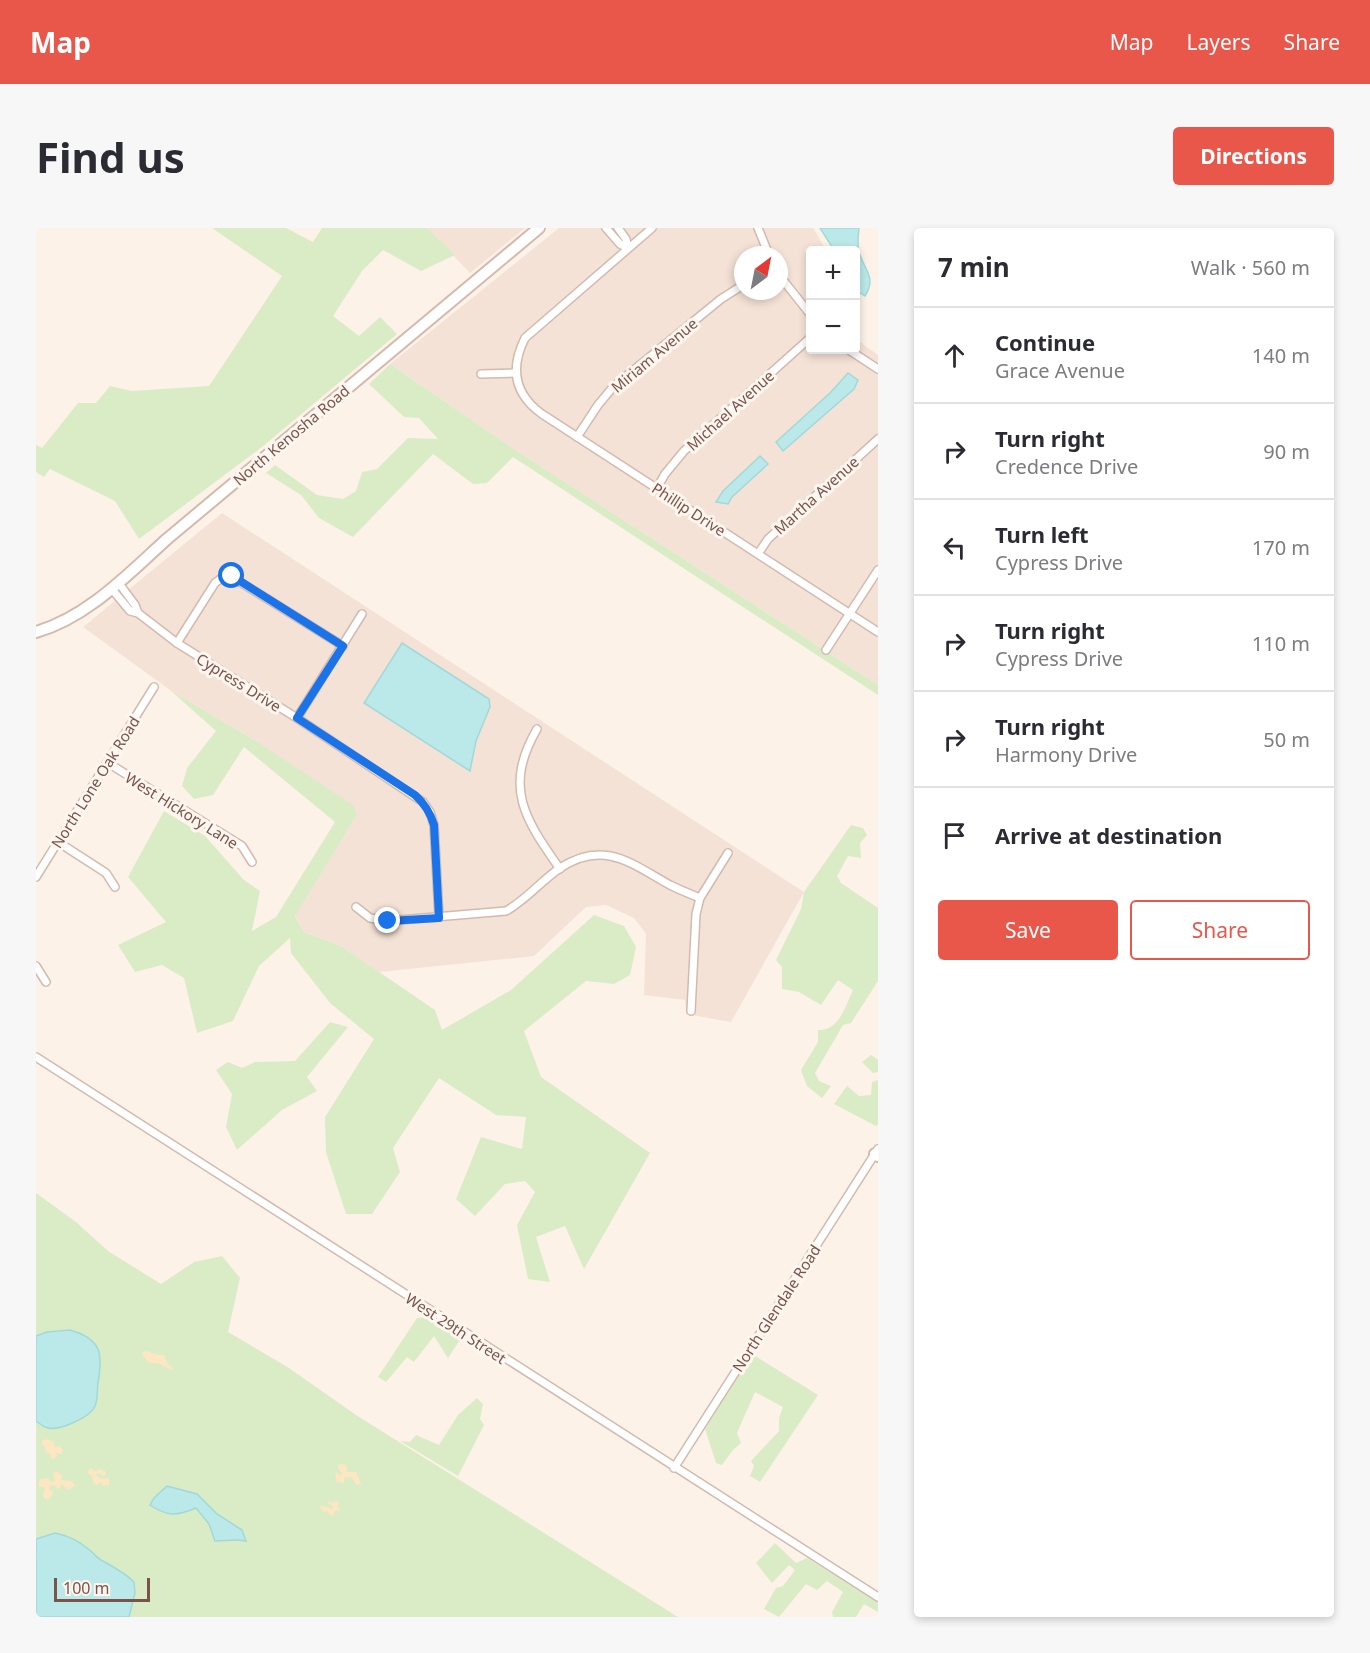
<!DOCTYPE html>
<meta charset="utf-8">
<style>
body{margin:0;font-family:"Noto Sans",sans-serif;background:#f7f7f7;color:#2b2b33}
.controls{position:absolute;right:18px;top:18px;display:grid;overflow:hidden;border-radius:6px;box-shadow:0 3px 9px #0003}
.controls button{width:54px;height:54px;display:grid;place-items:center;padding:0;border:0;border-bottom:2px solid #e1e1e2;background:#fff;color:#2b2b33;font:30px sans-serif}
.compass{position:absolute;left:698px;top:18px;width:54px;height:54px;border-radius:50%;background:#fff;box-shadow:0 3px 9px #0003;rotate:32deg}
.scale{position:absolute;left:18px;bottom:15px;width:96px;box-sizing:border-box;padding-left:6px;border:3px solid #78544b;border-top:0;font-size:16px;line-height:21px;white-space:nowrap;color:#78544b;-webkit-text-stroke:4px #fff6ef;paint-order:stroke}
.stop{position:absolute;width:18px;height:18px;margin:-14px;border:4px solid #1a73e8;border-radius:50%;background:#fff}
.stop.end{background:#1a73e8;border-color:#fff;box-shadow:0 2px 6px #0008}
.list{margin:0;padding:0;list-style:none}
h2{display:flex;justify-content:space-between;align-items:center;height:78px;margin:0;padding:0 24px;font-size:26px}
h2 small{font-size:20px;font-weight:400;color:#7c7c81}
.list li{display:grid;grid-template-columns:39px 1fr auto;gap:18px;align-items:center;box-sizing:border-box;height:96px;padding:0 24px;border-top:2px solid #e1e1e2}
.list b{display:block;font-size:22px;white-space:nowrap}
.list p{margin:0;font-size:20px;white-space:nowrap;color:#7c7c81}
.list em{font-size:20px;font-style:normal;color:#7c7c81}
.actions{display:flex;gap:12px;padding:18px 24px}
.actions a{flex:1;padding:14px 0;border:2px solid #e9574b;border-radius:6px;text-align:center;font-size:21px;color:#e9574b}
.actions .main{background:#e9574b;color:#fff}
.icon{flex:none;width:33px;height:33px;fill:none;stroke:currentColor;stroke-width:2;stroke-linecap:round;stroke-linejoin:round}
.map{position:relative;flex:none;width:842px;height:1389px;overflow:hidden;border-radius:6px}
header{display:flex;align-items:center;gap:36px;box-sizing:border-box;height:84px;padding:0 30px;background:#e9574b;color:#fff}
header strong{font-size:28px}
nav{display:flex;gap:33px;margin-inline-start:auto;font-size:21px}
.intro{display:flex;align-items:center;justify-content:space-between;box-sizing:border-box;height:144px;padding:0 36px}
h1{margin:0;font-size:42px}
.button{padding:15px 27px;border-radius:6px;background:#e9574b;color:#fff;font-size:21px;font-weight:700}
main{display:flex;gap:36px;padding:0 36px}
aside{flex:1;background:#fff;border-radius:6px;box-shadow:0 3px 9px #0003}
.map>svg:first-child{display:block}
</style>
<header>
<strong>Map</strong>
<nav><a>Map</a><a>Layers</a><a>Share</a></nav>
</header>
<div class="intro"><h1>Find us</h1><a class="button">Directions</a></div>
<main>
<div class="map">
<svg width="842" height="1389" viewBox="0 0 842 1389">
<rect width="100%" height="100%" fill="#fdf2e8"/>
<!-- residential -->
<g fill="#f5e2d6" fill-rule="evenodd">
<path d="M391 0H489L434 45Z"/>
<path d="M523 0H777L790 22H774V66L773 68 774 69V122H820V111L842 127V457L478 221 354 136ZM707 27H743V63H707Z"/>
<path d="M186 285 768 664 695 794 650 786 649 772 608 767 610 706 598 690 570 677 550 679 498 728 343 744 305 718 268 704 259 687 321 587 220 513 134 462 47 399Z"/>
</g>
<!-- green -->
<g fill="#daecc5">
<path d="M176 0H250L277 14 286 0H391L419 27 385 43 347 22 326 43 297 88 323 108 344 89 361 106 226 219 103 311 79 273 14 241 8 249 0 244V217L6 220 42 175H60L74 158 96 163 173 158 246 48Z"/>
<path d="M354 136 478 221 842 457V467L477 229 451 255 437 256 397 226 317 309 283 290 265 267 230 245 239 237 281 267 307 271 320 263 326 244 341 241 372 210 402 211 383 190 368 189 333 156Z"/>
<path d="M134 462 220 513 317 577 321 587 259 688 268 704 305 718 399 782 406 802 475 762 558 687 588 698 600 719 594 747 578 756 550 753 488 803 505 849 614 925 548 1041 529 998 500 1009 514 1054 492 1051 481 997 499 964 489 953 469 956 439 988 420 971 445 909 486 921 490 889 460 887 403 850 357 920 364 944 336 986H310L290 924 289 889 338 811 294 775 255 725 254 710 223 738 197 793 161 805 148 750 126 737 99 744 82 717 130 694 92 649 128 583 169 608 208 652 224 663 216 703 240 689 299 594 208 519 177 567 158 571 146 558 151 540 180 503Z"/>
<path d="M815 597 827 600 831 607 824 615 825 630 812 628 801 648 805 655 842 680V753L815 795 807 797 779 845 783 853 795 858 786 870 771 858 765 842 782 814V802C803 803 809 779 817 762L802 752 785 777 763 764 746 761V739L740 732 765 681 768 664Z"/>
<path d="M294 794 312 799 271 849 281 863 246 882 201 922 190 899 196 866 180 842 192 834 206 840 219 834 259 833Z"/>
<path d="M835 827 842 832V844L837 845 826 834Z"/>
<path d="M842 852V896L840 898 798 876 811 858 823 868 835 867 836 854Z"/>
<path d="M0 965 40 994 72 1023 125 1056 158 1034 186 1028 204 1050 192 1104 253 1140 320 1187 642 1389H0Z"/>
<path d="M391 1089 424 1112 412 1130 398 1108 378 1134 371 1129 350 1154 342 1149 381 1090Z"/>
<path d="M716 1126 782 1167 724 1254 714 1248 718 1238 715 1233 743 1203V1190L747 1179 719 1164 701 1205 705 1215 697 1222 686 1237 680 1235 669 1201Z"/>
<path d="M441 1170 447 1176 444 1191 448 1197 422 1248 364 1213 374 1214 380 1207 403 1217 422 1187Z"/>
<path d="M739 1315 760 1335 771 1330 842 1374V1384L828 1376 820 1389H797L796 1384 807 1364 791 1353 781 1362 770 1356 743 1389 728 1381 740 1360 747 1358 759 1342 753 1337 736 1355 720 1335Z"/>
</g>
<!-- sand -->
<g fill="#fde7c2">
<path d="M109 1123 122 1127H128L132 1136 138 1141 135 1142 122 1135H113L106 1126Z"/>
<path d="M11 1211 18 1214V1219L24 1218 27 1222 25 1226 20 1225 21 1228 18 1231 15 1230 14 1225 10 1224 9 1219 5 1216 6 1213Z"/>
<path d="M303 1236 310 1237 311 1244H320L325 1256 321 1257 315 1249 308 1250V1255L301 1254 299 1245 301 1244 304 1248 306 1246 302 1240Z"/>
<path d="M54 1240 59 1243 65 1241 69 1243 70 1246 68 1248 62 1245 60 1247 66 1251 73 1250V1257L67 1258 65 1254 61 1257 58 1256 56 1248 51 1245Z"/>
<path d="M20 1243 26 1247 25 1252 36 1253 39 1258 32 1262 26 1256 22 1262 19 1257 14 1258 13 1261 17 1264V1267L11 1272 9 1271 7 1268 9 1259H3V1254L5 1251 12 1250 15 1254 19 1253 17 1245Z"/>
<path d="M294 1273 296 1275 301 1273 303 1276 301 1278 305 1282 299 1283 297 1288 293 1286 292 1283 288 1284 284 1280 285 1277 297 1281V1278L291 1275Z"/>
</g>
<!-- water -->
<g fill="#bbe8e8" stroke="#a1d9da" stroke-width="1.5">
<path d="M784 0H823C822 8 821 16 823 24 828 42 841 49 829 68L820 62V22H798Z"/>
<path d="M812 145 822 152 818 161 747 223 740 214 795 164Z"/>
<path d="M724 228 732 236 696 269 692 276 680 274 687 263Z"/>
<path d="M366 415 453 471 454 479 440 513 434 543 328 475Z"/>
<path d="M34 1102C66 1111 67 1126 62 1155 61 1162 62 1171 59 1178 55 1189 23 1203 12 1200 7 1199 3 1195 0 1193V1108L11 1104Z"/>
<path d="M131 1258 161 1266 181 1286 206 1302 210 1313 202 1312 179 1313 173 1296 160 1280C141 1288 132 1289 114 1277L118 1270Z"/>
<path d="M19 1305C34 1308 44 1314 56 1324 59 1327 63 1332 67 1333 78 1339 89 1345 98 1354L99 1365 93 1389H0V1311Z"/>
</g>
<g fill="none" stroke-linecap="round" stroke-linejoin="round">
<defs>
<g id="street">
<path d="M570 0 584 16 592 20"/>
<path d="M582 0 590 11 592 20"/>
<path d="M616 0 489 110C474 140 478 166 506 186L842 404"/>
<path d="M722 0 733 27"/>
<path d="M743 47 774 86"/>
<path d="M813 122 842 141"/>
<path d="M445 146 479 145"/>
<path d="M541 209 562 177 577 159 685 71 707 57"/>
<path d="M621 260 629 246 648 223 774 110"/>
<path d="M722 326 732 311 842 211"/>
<path d="M82 354 99 377 102 385"/>
<path d="M75 360 94 383 102 385 141 415 261 490 387 574 394 584 398 597 403 689"/>
<path d="M141 415 179 355 187 349H196L307 418"/>
<path d="M790 422 842 342"/>
<path d="M261 490 326 386"/>
<path d="M501 501C467 560 489 591 524 641"/>
<path d="M72 535 206 618 216 634"/>
<path d="M22 614 70 645 79 659"/>
<path d="M0 649 118 459"/>
<path d="M320 679 334 690 352 693 470 683C490 672 505 653 524 640 568 611 596 636 634 657 644 662 654 666 664 670"/>
<path d="M0 738 10 754"/>
<path d="M655 783 660 686 664 670 692 625"/>
<path d="M0 829 842 1369"/>
<path d="M638 1240 842 921"/>
</g>
<g id="secondary">
<path d="M0 404C52 389 92 346 131 311L503 0"/>
<path d="M839 926 842 928"/>
</g>
</defs>
<!-- street casing -->
<use href="#street" stroke="#d2baaf" stroke-width="10"/>
<!-- secondary casing -->
<use href="#secondary" stroke="#d5b9ad" stroke-width="14"/>
<!-- street -->
<use href="#street" stroke="#fff" stroke-width="7"/>
<!-- secondary -->
<use href="#secondary" stroke="#fff" stroke-width="10"/>
</g>
<g fill="none" stroke-linecap="round" stroke-linejoin="round">
<!-- route -->
<path stroke="#1a73e8" stroke-width="8" d="M196 348 307 418 261 490 379 567C389 576 394 584 398 597L403 690 352 693"/>
</g>
<g text-anchor="middle" dominant-baseline="central" stroke-width="6" stroke-linejoin="round" paint-order="stroke">
<!-- street labels -->
<g font-size="15" fill="#78544b" stroke="#fff6ef">
<text transform="translate(618 127) rotate(-40)">Miriam Avenue</text>
<text transform="translate(694 182) rotate(-42)">Michael Avenue</text>
<text transform="translate(255 207) rotate(-40)">North Kenosha Road</text>
<text transform="translate(780 267) rotate(-42)">Martha Avenue</text>
<text transform="translate(653 281) rotate(33)">Phillip Drive</text>
<text transform="translate(203 454) rotate(32)">Cypress Drive</text>
<text transform="translate(59 554) rotate(-58)">North Lone Oak Road</text>
<text transform="translate(146 582) rotate(32)">West Hickory Lane</text>
<text transform="translate(740 1080) rotate(-57)">North Glendale Road</text>
<text transform="translate(420 1100) rotate(33)">West 29th Street</text>
</g>
</g>
</svg>
<div class="controls">
<button>+</button>
<button>−</button>
</div>
<svg class="compass" viewBox="-18 -18 36 36"><path d="M0-13l5 13h-10z" fill="#e53935"/><path d="M0 13l5-13h-10z" fill="#7c7c81"/></svg>
<div class="scale">100 m</div>
<div class="stop" style="left:196px;top:348px"></div>
<div class="stop end" style="left:352px;top:693px"></div>
</div>
<aside>
<h2>7 min<small>Walk · 560 m</small></h2>
<ul class="list">
<li><svg class="icon" aria-label="ahead" viewBox="0 0 24 24"><path d="M12 20V5M6 11l6-6 6 6"/></svg><div><b>Continue</b><p>Grace Avenue</p></div><em>140 m</em></li>
<li><svg class="icon" aria-label="right" viewBox="0 0 24 24"><path d="M7 20v-9h11M14 6l5 5-5 5"/></svg><div><b>Turn right</b><p>Credence Drive</p></div><em>90 m</em></li>
<li><svg class="icon" aria-label="left" viewBox="0 0 24 24"><path d="M17 20v-9H6M10 6l-5 5 5 5"/></svg><div><b>Turn left</b><p>Cypress Drive</p></div><em>170 m</em></li>
<li><svg class="icon" aria-label="right" viewBox="0 0 24 24"><path d="M7 20v-9h11M14 6l5 5-5 5"/></svg><div><b>Turn right</b><p>Cypress Drive</p></div><em>110 m</em></li>
<li><svg class="icon" aria-label="right" viewBox="0 0 24 24"><path d="M7 20v-9h11M14 6l5 5-5 5"/></svg><div><b>Turn right</b><p>Harmony Drive</p></div><em>50 m</em></li>
<li><svg class="icon" aria-label="arrive" viewBox="0 0 24 24"><path d="M6 21V4h12l-3 4 3 4H6"/></svg><div><b>Arrive at destination</b></div></li>
</ul>
<div class="actions"><a class="main">Save</a><a>Share</a></div>
</aside>
</main>
